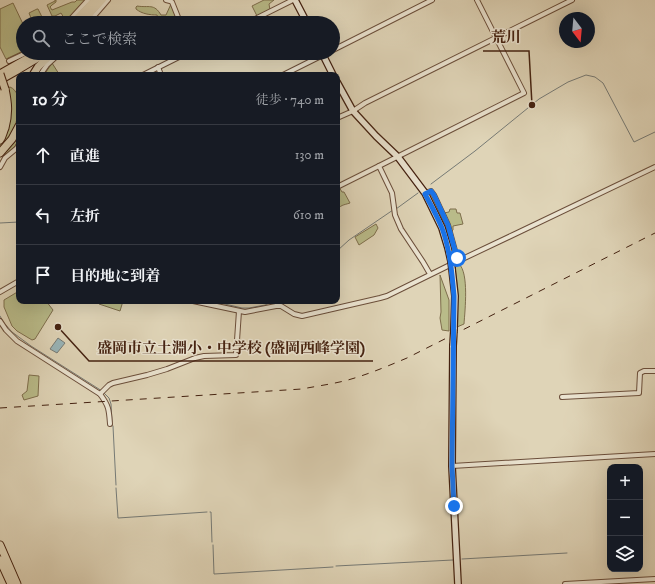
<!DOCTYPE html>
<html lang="ja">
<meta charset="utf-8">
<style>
body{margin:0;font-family:"IM FELL DW Pica","Noto Serif JP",serif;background:#242831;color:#f1f3f6}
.controls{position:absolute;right:12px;bottom:12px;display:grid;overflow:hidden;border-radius:8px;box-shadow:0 4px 16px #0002}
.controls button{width:36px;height:36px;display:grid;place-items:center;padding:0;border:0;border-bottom:1px solid #363941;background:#171b24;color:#f1f3f6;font:20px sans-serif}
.compass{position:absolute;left:559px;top:12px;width:36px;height:36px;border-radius:50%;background:#171b24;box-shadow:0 4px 16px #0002;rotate:164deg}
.stop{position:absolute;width:12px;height:12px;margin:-9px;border:3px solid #1a73e8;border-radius:50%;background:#fff}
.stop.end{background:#1a73e8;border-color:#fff;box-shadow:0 1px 4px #0008}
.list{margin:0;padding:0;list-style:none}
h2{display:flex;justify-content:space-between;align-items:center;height:52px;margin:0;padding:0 16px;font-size:17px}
h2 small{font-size:13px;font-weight:400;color:#9ea1a6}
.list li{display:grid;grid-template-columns:26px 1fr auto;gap:12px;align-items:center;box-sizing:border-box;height:60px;padding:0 16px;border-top:1px solid #363941}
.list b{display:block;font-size:15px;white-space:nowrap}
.list em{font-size:13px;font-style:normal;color:#9ea1a6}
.icon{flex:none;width:22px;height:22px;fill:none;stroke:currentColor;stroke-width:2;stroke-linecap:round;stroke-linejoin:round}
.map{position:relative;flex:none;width:655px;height:584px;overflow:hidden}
.search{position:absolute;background:#171b24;box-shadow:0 4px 16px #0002;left:16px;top:16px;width:324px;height:44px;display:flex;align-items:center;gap:10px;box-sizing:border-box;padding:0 14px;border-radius:22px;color:#9ea1a6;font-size:15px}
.panel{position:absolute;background:#171b24;box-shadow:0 4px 16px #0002;left:16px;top:72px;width:324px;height:232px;border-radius:8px}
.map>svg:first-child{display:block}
</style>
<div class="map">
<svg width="655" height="584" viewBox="0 0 655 584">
<rect width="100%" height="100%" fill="#dfd4b7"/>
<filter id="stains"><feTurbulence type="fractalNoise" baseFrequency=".005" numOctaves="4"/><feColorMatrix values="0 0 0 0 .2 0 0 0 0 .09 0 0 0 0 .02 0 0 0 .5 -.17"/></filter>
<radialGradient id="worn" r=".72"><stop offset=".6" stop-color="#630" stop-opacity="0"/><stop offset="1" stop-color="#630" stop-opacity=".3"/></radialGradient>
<!-- green -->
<g fill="#b9bb89" stroke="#7e6e4c">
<path d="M55 0H56V2L52 5 50 7 52 10 72 2H75L77 0H85L76 11 66 20 64 18 61 13 55 16H52L47 5 55 1Z"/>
<path d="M264 0H274L269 4 270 10 257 16 252 6Z"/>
<path d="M13 3 23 24V51L6 59 0 47V9Z"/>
<path d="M171 4 178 20 159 22 157 15C150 15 142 14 136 9V7L137 6C149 8 154 3 161 15H166Z"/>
<path d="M37 9H38L45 23H33L29 13Z"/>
<path d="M52 63 59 74 44 75Z"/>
<path d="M10 87C25 93 17 123 12 134 9 140 4 145 0 150V144L4 138 8 88Z"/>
<path d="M19 132C19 144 15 147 6 154H1Z"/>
<path d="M339 187 342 192H344L350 203C344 205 339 205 338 211L337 210V188Z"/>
<path d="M450 209H456L457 213H460L463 224 453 226V230L452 231 444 213 449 212Z"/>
<path d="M376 224 378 228 374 235 359 245 355 237Z"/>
<path d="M459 264C469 273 465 310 464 324L457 327V285L455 268Z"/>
<path d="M440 275 449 300V331L442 330 440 318 441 312Z"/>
<path d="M19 291V301H46L53 310 35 339 32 340 17 331 12 326 4 307V300Z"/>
<path d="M100 301H123L120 311 99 304Z"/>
<path d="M29 375 39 376 38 396 24 400 22 395 27 391Z"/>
</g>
<!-- water -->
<path fill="#98b5b9" stroke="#767a75" d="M58 338 65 343 57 353 50 349Z"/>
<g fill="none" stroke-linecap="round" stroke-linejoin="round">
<!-- stream -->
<g stroke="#767a75" stroke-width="1">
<path d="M431 184 475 151 539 99 568 82 586 75 595 77 603 83 634 142 655 132"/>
<path d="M396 209 418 193"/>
<path d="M0 223 19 222"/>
<path d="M337 251 349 240 393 210"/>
<path d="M212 301 242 308H249L265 305 274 301"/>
<path d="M0 316 4 323 12 332 31 346 102 391"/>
<path d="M104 393 109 398 111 404 112 422"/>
<path d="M113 426 116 485"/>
<path d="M116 488 118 518 207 512"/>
<path d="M210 512H211L212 542"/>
<path d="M213 545 214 574 333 567"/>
<path d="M462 559 567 553"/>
<path d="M336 566 453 560"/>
</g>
<defs>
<g id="street">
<path d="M166 0 170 1 172 2 180 22"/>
<path d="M67 23 88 0"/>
<path d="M88 23 108 0"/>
<path d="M247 23 293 0"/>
<path d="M333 50 432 0"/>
<path d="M9 61 26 53"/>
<path d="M158 67 161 75"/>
<path d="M40 75 47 65 60 53"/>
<path d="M143 75 187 53"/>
<path d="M283 75 327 53"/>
<path d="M337 118 353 111 365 103 572 0"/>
<path d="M0 167 5 158 17 148 19 144"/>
<path d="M337 187 379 166"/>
<path d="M425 193 431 191 434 195 448 225 457 258 461 259"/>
<path d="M430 274 423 262 401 229 395 215 392 193 379 166 524 93 477 0"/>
<path d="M0 292 19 281"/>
<path d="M193 301 245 312 276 306H281L294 314 302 316 380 298 387 296 456 262 515 234 655 167"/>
<path d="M0 321 6 330 17 341 100 394C109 406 109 410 110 424"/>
<path d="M100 394 109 385 113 383 147 375 167 369 195 358 204 356 236 355 239 311"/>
<path d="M562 397 639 393 640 373 644 371H655"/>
<path d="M452 466 655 454"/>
<path d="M565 584 655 579"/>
</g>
<g id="secondary">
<path d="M295 0 307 23"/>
<path d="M322 53 333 75"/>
<path d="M337 82 353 111 376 136 398 157 425 193 442 228 448 248 451 261"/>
<path d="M452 269 455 296 454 329"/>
<path d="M453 346 452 466 458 584"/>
</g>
<g id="highway">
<path d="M73 23 95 0"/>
<path d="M81 23 102 0"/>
<path d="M0 74 37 53"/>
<path d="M33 75 38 67 52 53"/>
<path d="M0 80 16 71 46 53"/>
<path d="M0 88C3 101 4 115 1 128"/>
<path d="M0 140C3 136 3 132 5 128 9 113 8 103 5 89"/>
<path d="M0 153 12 139 19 126"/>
<path d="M0 545 17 584"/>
<path d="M0 560 11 584"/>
</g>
</defs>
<!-- street casing -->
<use href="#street" stroke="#6b4e3a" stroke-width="6"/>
<!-- secondary casing -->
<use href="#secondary" stroke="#442110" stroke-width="8"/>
<!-- highway casing -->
<use href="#highway" stroke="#442110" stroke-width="9"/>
<!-- street -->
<use href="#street" stroke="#eae3d0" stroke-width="4"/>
<!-- secondary -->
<use href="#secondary" stroke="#eae3d0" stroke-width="5.5"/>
<!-- highway -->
<use href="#highway" stroke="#dfd4b7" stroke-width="7"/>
<!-- rail -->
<path stroke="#442110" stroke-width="1" stroke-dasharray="7 7" stroke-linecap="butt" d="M0 408 302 389C317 386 333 384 348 380 369 374 388 366 407 358L655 233"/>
<defs>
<g id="secondary-bridge">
<path d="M451 261 452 269"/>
<path d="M453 346 454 329"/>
</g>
<path id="highway-bridge" d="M0 74 5 89"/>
</defs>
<!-- secondary-bridge casing -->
<use href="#secondary-bridge" stroke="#442110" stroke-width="8" stroke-linecap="butt"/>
<!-- highway-bridge casing -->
<use href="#highway-bridge" stroke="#442110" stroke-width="9" stroke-linecap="butt"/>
<!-- secondary-bridge -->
<use href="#secondary-bridge" stroke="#eae3d0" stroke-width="5.5"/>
<!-- highway-bridge -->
<use href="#highway-bridge" stroke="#dfd4b7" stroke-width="7"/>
</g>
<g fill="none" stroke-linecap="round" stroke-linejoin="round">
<!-- route -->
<path stroke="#1a73e8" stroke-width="5" d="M454 506 452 466 454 296C452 273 450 250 442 228 437 216 431 205 425 194L431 191 434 195 448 225 457 258"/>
</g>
<!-- callouts -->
<path fill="none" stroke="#442110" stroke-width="1.5" d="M532 105L529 51H483M58 327L89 361H373"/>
<g fill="#442110" stroke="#eae3d0" stroke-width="1.5">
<circle cx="532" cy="105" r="4"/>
<circle cx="58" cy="327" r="4"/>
</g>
<g font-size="15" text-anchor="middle" font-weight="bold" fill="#442110" stroke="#eae3d0" stroke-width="3" stroke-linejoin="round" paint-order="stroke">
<text x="506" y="42">荒川</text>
<text x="231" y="353">盛岡市立土淵小・中学校 (盛岡西峰学園)</text>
</g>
<rect width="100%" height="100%" filter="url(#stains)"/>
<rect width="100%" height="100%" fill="url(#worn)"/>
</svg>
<div class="controls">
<button>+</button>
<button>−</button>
<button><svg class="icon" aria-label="layers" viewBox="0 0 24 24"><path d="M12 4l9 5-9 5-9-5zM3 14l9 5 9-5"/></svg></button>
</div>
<svg class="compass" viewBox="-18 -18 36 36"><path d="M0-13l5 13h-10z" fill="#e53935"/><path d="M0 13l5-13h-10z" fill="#9ea1a6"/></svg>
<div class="stop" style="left:457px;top:258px"></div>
<div class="stop end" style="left:454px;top:506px"></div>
<div class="search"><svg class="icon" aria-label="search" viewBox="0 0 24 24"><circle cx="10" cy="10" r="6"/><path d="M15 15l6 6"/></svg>ここで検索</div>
<section class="panel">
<h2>10 分<small>徒歩 · 740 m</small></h2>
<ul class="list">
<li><svg class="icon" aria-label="ahead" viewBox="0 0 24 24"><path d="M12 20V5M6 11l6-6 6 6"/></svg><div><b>直進</b></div><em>130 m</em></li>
<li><svg class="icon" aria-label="left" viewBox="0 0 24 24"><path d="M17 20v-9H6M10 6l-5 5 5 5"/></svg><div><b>左折</b></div><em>610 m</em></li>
<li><svg class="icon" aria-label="arrive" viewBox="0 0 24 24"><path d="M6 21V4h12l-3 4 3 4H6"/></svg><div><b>目的地に到着</b></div></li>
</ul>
</section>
</div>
